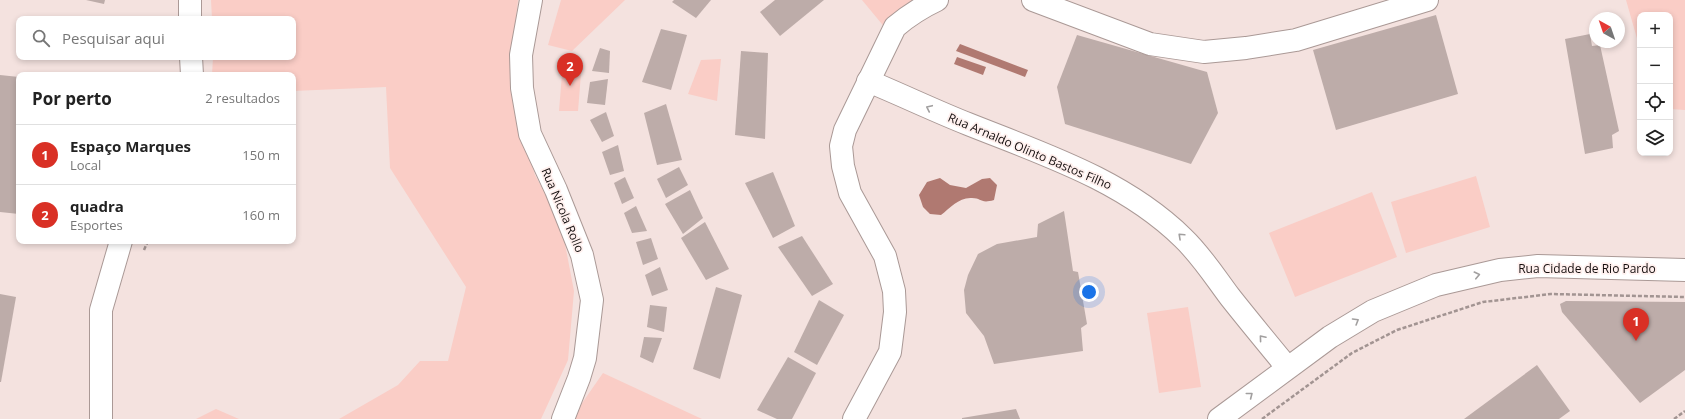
<!DOCTYPE html>
<html lang="pt">
<meta charset="utf-8">
<style>
body{margin:0;font-family:"Open Sans",sans-serif;background:#f2f2f2;color:#222}
.controls{position:absolute;right:12px;top:12px;display:grid;overflow:hidden;border-radius:8px;box-shadow:0 2px 6px #0003}
.controls button{width:36px;height:36px;display:grid;place-items:center;padding:0;border:0;border-bottom:1px solid #e0e0e0;background:#fff;color:#222;font:20px sans-serif}
.compass{position:absolute;left:1589px;top:12px;width:36px;height:36px;border-radius:50%;background:#fff;box-shadow:0 2px 6px #0003;rotate:320deg}
.you{position:absolute;left:1089px;top:292px;width:14px;height:14px;margin:-10px;border:3px solid #fff;border-radius:50%;background:#1a73e8;box-shadow:0 0 0 6px #1a73e833}
.badge{display:grid;place-items:center;width:26px;height:26px;border-radius:50%;background:#d93025;color:#fff;font-size:13px;font-weight:700}
.pin{position:absolute;translate:-50% -33px;filter:drop-shadow(0 1px 2px #0008)}
.pin::after{content:'';position:absolute;top:21px;width:14px;height:12px;background:inherit;clip-path:polygon(0 0,100% 0,50% 100%)}
.list{margin:0;padding:0;list-style:none}
h2{display:flex;justify-content:space-between;align-items:center;height:52px;margin:0;padding:0 16px;font-size:17px}
h2 small{font-size:13px;font-weight:400;color:#767676}
.list li{display:grid;grid-template-columns:26px 1fr auto;gap:12px;align-items:center;box-sizing:border-box;height:60px;padding:0 16px;border-top:1px solid #e0e0e0}
.list b{display:block;font-size:15px;white-space:nowrap}
.list p{margin:0;font-size:13px;white-space:nowrap;color:#767676}
.list em{font-size:13px;font-style:normal;color:#767676}
.icon{flex:none;width:22px;height:22px;fill:none;stroke:currentColor;stroke-width:2;stroke-linecap:round;stroke-linejoin:round}
.map{position:relative;flex:none;width:1685px;height:419px;overflow:hidden}
.search{position:absolute;background:#fff;box-shadow:0 2px 6px #0003;left:16px;top:16px;width:280px;height:44px;display:flex;align-items:center;gap:10px;box-sizing:border-box;padding:0 14px;border-radius:8px;color:#767676;font-size:15px}
.panel{position:absolute;background:#fff;box-shadow:0 2px 6px #0003;left:16px;top:72px;width:280px;height:172px;border-radius:8px}
.map>svg:first-child{display:block}
</style>
<div class="map">
<svg width="1685" height="419" viewBox="0 0 1685 419">
<rect width="100%" height="100%" fill="#f4e2df"/>
<!-- green -->
<g fill="#facdc6">
<path d="M211 0H518L513 43 517 115 535 175 561 223 574 291 568 360 541 419H339L398 385 420 361H448L466 287 390 168 386 87 293 91V75H212L213 57H293V19H212Z"/>
<path d="M561 0H625L572 51 548 45Z"/>
<path d="M862 0H931L891 35Z"/>
<path d="M1626 0H1685V110L1670 109V15H1640V49Z"/>
<path d="M721 59 717 101 688 94 701 60Z"/>
<path d="M582 61 578 111H559L563 62Z"/>
<path d="M1476 176 1490 227 1406 253 1391 202Z"/>
<path d="M1372 192 1397 257 1295 297 1269 233Z"/>
<path d="M1188 307 1201 387 1159 393 1147 313Z"/>
<path d="M603 373 702 419H571Z"/>
<path d="M216 409 239 419H196Z"/>
</g>
<!-- water -->
<g fill="#b07971">
<path d="M960 44 1028 70 1025 77 956 51Z"/>
<path d="M957 57 986 67 983 75 954 64Z"/>
<path d="M940 178 950 185 966 188 982 179 990 178 997 185 994 200C980 204 982 198 972 198 959 197 950 208 941 215L930 214 923 207 919 195 927 182Z"/>
</g>
<!-- building -->
<g fill="#bdaca9">
<path d="M86 0H105L104 4Z"/>
<path d="M674 0H711L696 18 672 2Z"/>
<path d="M775 0H824L780 36 760 12Z"/>
<path d="M1436 15 1458 94 1336 130 1313 50Z"/>
<path d="M661 29 687 35 671 90 642 82Z"/>
<path d="M1590 34 1592 46 1600 45 1619 131 1612 135 1613 148 1585 154 1565 39Z"/>
<path d="M1077 35 1207 72 1218 113 1191 164 1065 124 1057 87Z"/>
<path d="M600 48 610 51 609 73 592 71Z"/>
<path d="M741 51 768 53 765 139 735 135Z"/>
<path d="M0 75 19 77V214L0 212Z"/>
<path d="M608 79 605 105 587 103 590 82Z"/>
<path d="M666 104 682 160 657 165 644 113Z"/>
<path d="M606 112 614 136 602 142 590 120Z"/>
<path d="M618 145 624 171 610 175 602 152Z"/>
<path d="M679 167 688 185 666 198 657 179Z"/>
<path d="M773 172 795 226 773 238 745 183Z"/>
<path d="M625 177 634 198 622 204 614 183Z"/>
<path d="M690 190 703 218 683 234 665 204Z"/>
<path d="M636 206 647 231 632 233 624 213Z"/>
<path d="M1064 211 1073 271 1078 272 1087 324 1081 328 1083 351 994 364 984 336 966 313 964 290 968 275 978 254 997 244 1037 237 1038 224Z"/>
<path d="M705 222 729 269 706 280 681 238Z"/>
<path d="M802 236 833 284 812 296 778 247Z"/>
<path d="M651 238 658 259 643 265 636 242Z"/>
<path d="M660 267 668 290 652 296 645 275Z"/>
<path d="M716 287 742 295 720 379 693 369Z"/>
<path d="M0 294 16 297 1 382H0Z"/>
<path d="M819 300 844 315 817 365 794 352Z"/>
<path d="M1566 301 1685 302V370L1640 403 1562 312 1560 304Z"/>
<path d="M650 305 667 307 664 332 647 327Z"/>
<path d="M644 337 662 338 653 363 640 357Z"/>
<path d="M788 357 816 373 792 419H777L757 410Z"/>
<path d="M1537 365 1570 411 1559 419H1464Z"/>
<path d="M1016 409 1020 419H962V418Z"/>
</g>
<g fill="none" stroke-linecap="round" stroke-linejoin="round">
<defs>
<g id="street">
<path d="M190 0V19"/>
<path d="M531 0 521 55 522 88 530 134 556 190 582 255 592 300 585 358 579 378 563 419"/>
<path d="M1033 0 1150 44 1204 52 1246 48 1296 40 1427 0"/>
<path d="M191 57 192 75"/>
<path d="M868 81C902 95 935 111 968 124 1043 154 1124 180 1183 238 1201 255 1215 277 1230 297 1249 321 1268 344 1287 367"/>
<path d="M101 419V310L121 241"/>
<path d="M854 419 890 352 895 312 894 291 885 256 850 193 843 166 841 146 845 130 895 27C908 16 922 7 937 0"/>
<path d="M1219 419 1330 337 1373 311 1436 285 1500 270 1538 266 1685 270"/>
</g>
</defs>
<!-- street casing -->
<use href="#street" stroke="#aa9996" stroke-width="24"/>
<!-- path -->
<g stroke="#a29492" stroke-width="2.5" stroke-dasharray="4 2" stroke-linecap="butt">
<path d="M144 250 148 241"/>
<path d="M1262 419 1352 353 1397 330 1483 302 1551 294 1685 297"/>
<path d="M1674 419 1685 411"/>
</g>
<!-- street -->
<use href="#street" stroke="#fff" stroke-width="22"/>
</g>
<!-- one-way arrows -->
<defs><path id="oneway-chevron" d="M-2-3.5L2.5 0L-2 3.5" fill="none" stroke-width="1.6" stroke-linecap="round" stroke-linejoin="round"/></defs>
<g stroke="#a19f9f">
<use href="#oneway-chevron" transform="translate(929 108) rotate(-155)"/>
<use href="#oneway-chevron" transform="translate(1181 236) rotate(-137)"/>
<use href="#oneway-chevron" transform="translate(1477 275) rotate(-13)"/>
<use href="#oneway-chevron" transform="translate(1356 321) rotate(-31)"/>
<use href="#oneway-chevron" transform="translate(1262 338) rotate(-130)"/>
<use href="#oneway-chevron" transform="translate(1250 395) rotate(-38)"/>
</g>
<g text-anchor="middle" dominant-baseline="central" stroke-width="3.5" stroke-linejoin="round" paint-order="stroke">
<!-- street labels -->
<g font-size="12" fill="#140e0e" stroke="#fff0ee">
<text transform="translate(1030 151) rotate(23)">Rua Arnaldo Olinto Bastos Filho</text>
<text transform="translate(563 210) rotate(67)">Rua Nicola Rollo</text>
<text x="1587" y="268">Rua Cidade de Rio Pardo</text>
</g>
</g>
</svg>
<div class="controls">
<button>+</button>
<button>−</button>
<button><svg class="icon" aria-label="locate" viewBox="0 0 24 24"><circle cx="12" cy="12" r="6"/><path d="M12 2v4M12 18v4M2 12h4M18 12h4"/></svg></button>
<button><svg class="icon" aria-label="layers" viewBox="0 0 24 24"><path d="M12 4l9 5-9 5-9-5zM3 14l9 5 9-5"/></svg></button>
</div>
<svg class="compass" viewBox="-18 -18 36 36"><path d="M0-13l5 13h-10z" fill="#e53935"/><path d="M0 13l5-13h-10z" fill="#767676"/></svg>
<div class="you"></div>
<div class="pin badge" style="left:1636px;top:341px">1</div>
<div class="pin badge" style="left:570px;top:86px">2</div>
<div class="search"><svg class="icon" aria-label="search" viewBox="0 0 24 24"><circle cx="10" cy="10" r="6"/><path d="M15 15l6 6"/></svg>Pesquisar aqui</div>
<section class="panel">
<h2>Por perto<small>2 resultados</small></h2>
<ul class="list">
<li><span class="badge">1</span><div><b>Espaço Marques</b><p>Local</p></div><em>150 m</em></li>
<li><span class="badge">2</span><div><b>quadra</b><p>Esportes</p></div><em>160 m</em></li>
</ul>
</section>
</div>
